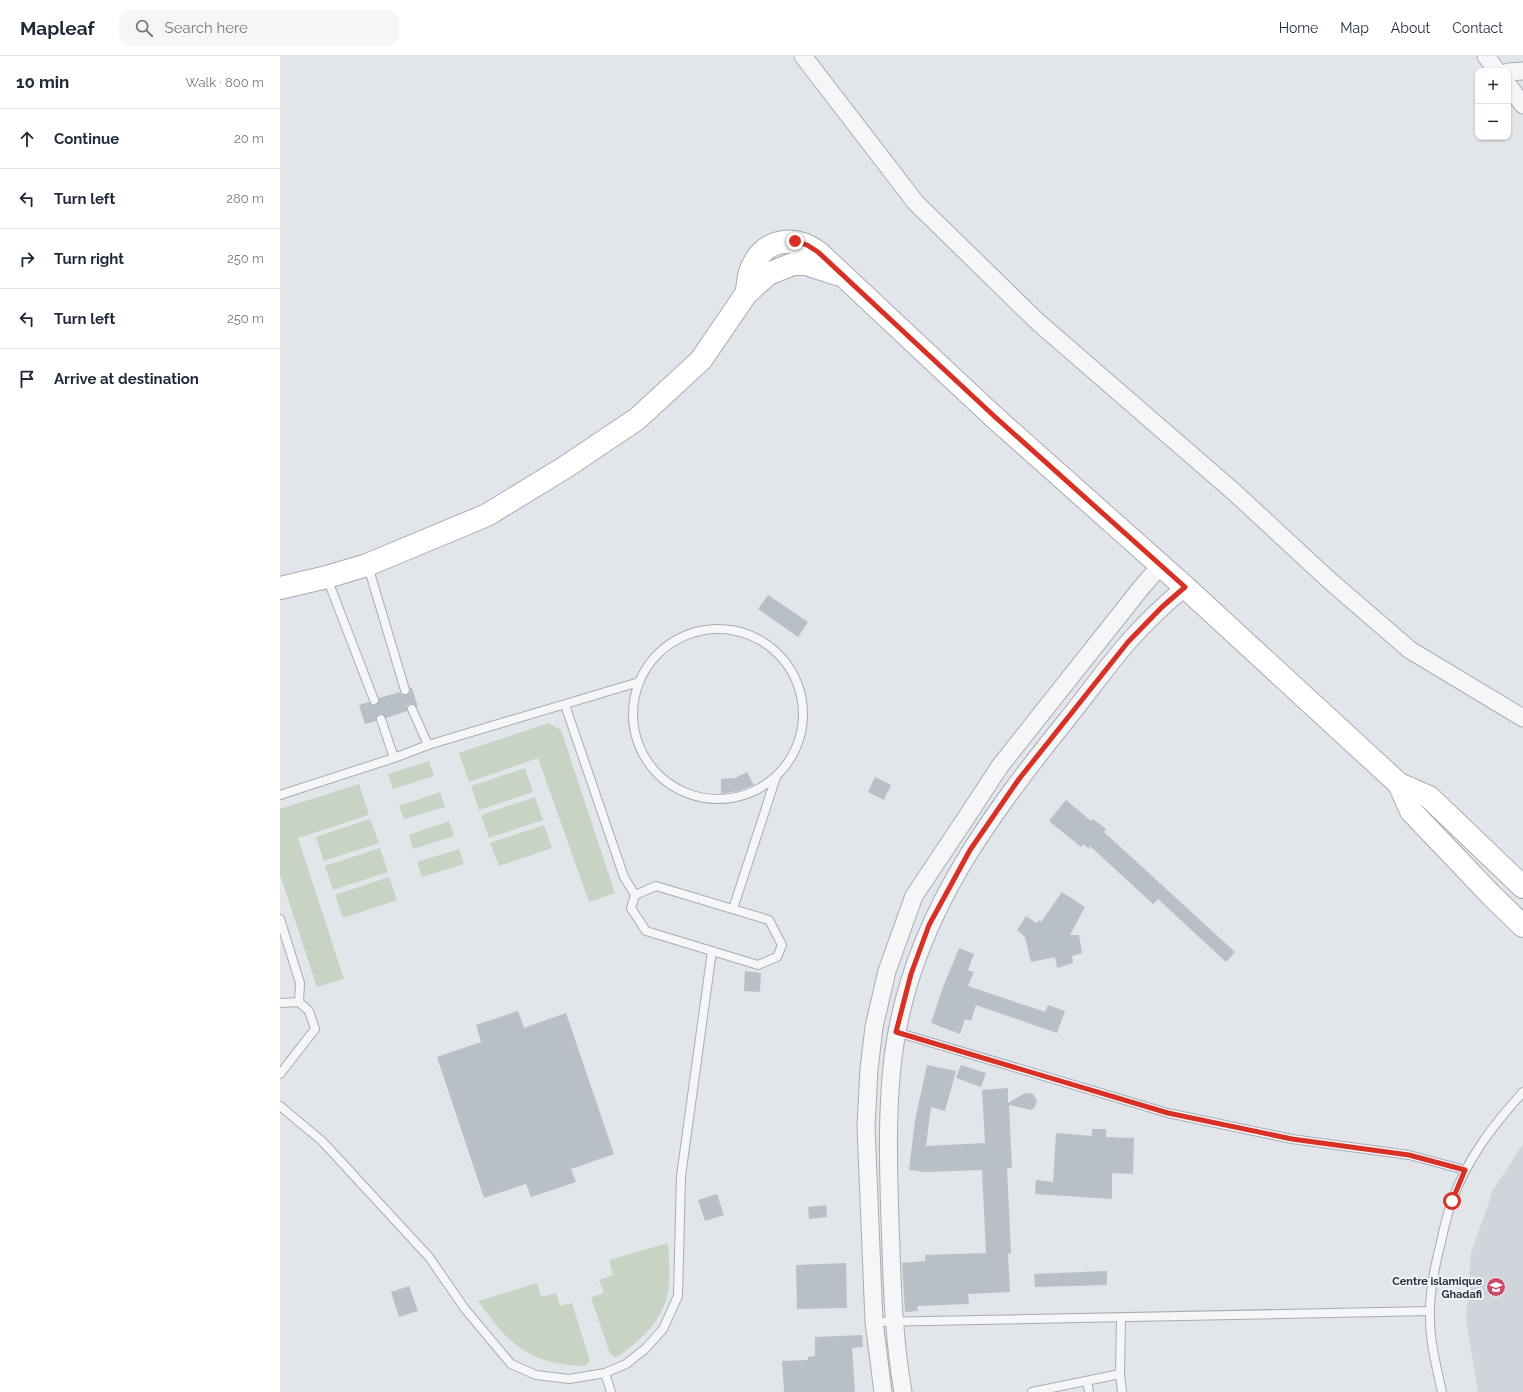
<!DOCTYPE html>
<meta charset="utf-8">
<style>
body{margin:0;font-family:Raleway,sans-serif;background:#f6f6f7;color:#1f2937}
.controls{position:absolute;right:12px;top:12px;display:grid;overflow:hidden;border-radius:8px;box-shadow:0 1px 3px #0004}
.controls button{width:36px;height:36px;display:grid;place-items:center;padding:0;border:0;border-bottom:1px solid #e0e1e3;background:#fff;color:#1f2937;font:20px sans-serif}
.stop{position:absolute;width:12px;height:12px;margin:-9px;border:3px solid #d93025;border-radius:50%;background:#fff}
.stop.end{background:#d93025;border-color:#fff;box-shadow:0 1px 4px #0008}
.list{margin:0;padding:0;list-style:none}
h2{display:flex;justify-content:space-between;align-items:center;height:52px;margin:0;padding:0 16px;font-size:17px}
h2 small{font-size:13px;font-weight:400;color:#747a83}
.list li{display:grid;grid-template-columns:26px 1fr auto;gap:12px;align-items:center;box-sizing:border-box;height:60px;padding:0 16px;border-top:1px solid #e0e1e3}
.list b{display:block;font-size:15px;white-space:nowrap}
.list em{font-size:13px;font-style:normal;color:#747a83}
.icon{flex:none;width:22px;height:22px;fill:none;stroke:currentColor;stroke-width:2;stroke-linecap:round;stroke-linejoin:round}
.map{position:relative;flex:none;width:1243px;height:1336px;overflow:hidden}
header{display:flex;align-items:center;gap:24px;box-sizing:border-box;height:56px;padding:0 20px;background:#fff;border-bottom:1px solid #e0e1e3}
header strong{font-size:19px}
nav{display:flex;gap:22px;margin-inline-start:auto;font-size:14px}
.search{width:280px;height:36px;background:#f6f6f7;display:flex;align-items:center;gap:10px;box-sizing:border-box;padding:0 14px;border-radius:12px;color:#747a83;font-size:15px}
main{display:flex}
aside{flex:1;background:#fff}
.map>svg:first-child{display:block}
</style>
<header>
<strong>Mapleaf</strong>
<div class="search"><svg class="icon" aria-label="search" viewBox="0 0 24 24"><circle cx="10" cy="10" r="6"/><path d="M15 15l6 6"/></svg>Search here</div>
<nav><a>Home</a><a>Map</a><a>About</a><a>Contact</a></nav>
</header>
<main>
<aside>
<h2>10 min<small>Walk · 800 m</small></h2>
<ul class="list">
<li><svg class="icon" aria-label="ahead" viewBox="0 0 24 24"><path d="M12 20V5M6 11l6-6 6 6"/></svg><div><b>Continue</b></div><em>20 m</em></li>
<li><svg class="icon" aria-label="left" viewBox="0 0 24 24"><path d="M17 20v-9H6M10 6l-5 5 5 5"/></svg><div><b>Turn left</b></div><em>280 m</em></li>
<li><svg class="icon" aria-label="right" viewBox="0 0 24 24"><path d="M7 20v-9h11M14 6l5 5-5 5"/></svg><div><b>Turn right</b></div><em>250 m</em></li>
<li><svg class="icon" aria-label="left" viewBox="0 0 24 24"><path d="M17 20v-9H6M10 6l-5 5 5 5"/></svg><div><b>Turn left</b></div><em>250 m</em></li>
<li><svg class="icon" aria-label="arrive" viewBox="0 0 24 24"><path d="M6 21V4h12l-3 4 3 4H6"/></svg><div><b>Arrive at destination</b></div></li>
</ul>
</aside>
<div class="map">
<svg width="1243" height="1336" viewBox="0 0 1243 1336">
<rect width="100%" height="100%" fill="#e2e5ea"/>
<!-- built -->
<path fill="#d0d5dc" d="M1243 1088V1336H1198L1186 1265 1191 1197 1213 1134Z"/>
<!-- green -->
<g fill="#c8d4c3">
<path d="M268 667 281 674 335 837 309 846 258 702 189 726 179 697Z"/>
<path d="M149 705 154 720 113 733 108 718Z"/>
<path d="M245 712 253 736 199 754 191 730Z"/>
<path d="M79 728 89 759 18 782 64 923 37 931 0 819V753Z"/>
<path d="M160 736 165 751 124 763 119 750Z"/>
<path d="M255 741 263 764 209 782 201 759Z"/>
<path d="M90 763 99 787 44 805 36 781Z"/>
<path d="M169 765 174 780 133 793 129 779Z"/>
<path d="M264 769 272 792 219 810 210 787Z"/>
<path d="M100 792 108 816 53 834 45 810Z"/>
<path d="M179 793 184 808 142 821 137 806Z"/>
<path d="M109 821 117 844 63 862 55 839Z"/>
<path d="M388 1187C389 1202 391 1226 387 1240 381 1266 358 1288 336 1301L330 1298 311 1241 324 1237 319 1224 333 1219 329 1204Z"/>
<path d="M257 1227 261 1241 276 1237 280 1250 292 1247 310 1305 305 1310C250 1309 229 1289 198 1245Z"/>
</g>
<!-- building -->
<g fill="#b9bfc7">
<path d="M488 539 528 566 518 581 478 553Z"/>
<path d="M130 632H132L138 651 130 648 127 650V655L106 662 102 658H99L96 662V665L85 668 79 649 89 646 91 648 96 649 98 647 99 642 120 636 123 639H127Z"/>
<path d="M467 716 474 729 458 735 441 738V723L455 722Z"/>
<path d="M595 721 611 729 604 744 588 736Z"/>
<path d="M786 744 811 765 813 763 826 773 824 776 955 896 946 906 878 843 873 848 810 790 809 793 803 788 801 791 769 765Z"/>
<path d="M782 836 805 851 790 879H799L802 897 792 900 793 907 777 912 775 901 751 906 745 881 737 874 746 860 756 867 759 864 761 866Z"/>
<path d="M679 892 694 898 688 914 694 916 688 930 765 956 768 949 785 955 777 977 696 949 691 965 685 963 680 978 651 967 663 931Z"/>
<path d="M465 915 481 917 480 936 464 935Z"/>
<path d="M238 955 244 972 286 957 334 1098 291 1113 296 1126 251 1141 246 1128 204 1142 157 1001 201 986 196 969Z"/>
<path d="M647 1009 676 1015 665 1055 651 1051 646 1090 705 1087 702 1034 728 1032V1047L745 1037H749L753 1038 757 1045 754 1052 751 1054 729 1049 732 1112H727L731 1197 728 1198 730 1236 688 1238 689 1248 637 1250 638 1255 625 1256 622 1207 645 1205V1199L706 1197 702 1114 645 1116 629 1114 635 1064Z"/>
<path d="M681 1009 706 1017 701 1031 676 1022Z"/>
<path d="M812 1073H826V1081L854 1082 853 1118 832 1117V1143L755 1138 756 1124 773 1126 776 1077 812 1080Z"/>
<path d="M437 1138 444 1159 425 1165 418 1144Z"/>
<path d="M546 1149 547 1161 529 1163 528 1151Z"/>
<path d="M566 1207 567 1252 517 1253 516 1209Z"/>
<path d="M827 1215V1229L755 1231 754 1218Z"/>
<path d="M129 1230 138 1255 119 1261 111 1236Z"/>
<path d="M582 1279 583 1291 572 1292 575 1336H504L502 1305 528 1304V1301L535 1300V1281Z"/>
</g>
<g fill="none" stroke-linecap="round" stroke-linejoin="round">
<defs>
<g id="lane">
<path d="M88 510 125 634"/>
<path d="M47 522 94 644"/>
<circle cx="438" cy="658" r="85"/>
<path d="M285 649 344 821 355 839"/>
<path d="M132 653 148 689"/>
<path d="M101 663 114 702"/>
<path d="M0 739 114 702 148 689 359 626"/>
<path d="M376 830 489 864 502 889 497 901 478 909 366 875 351 852 355 839Z"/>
<path d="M453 853 496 721"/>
<path d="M0 863 20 927 19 946"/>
<path d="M0 947 19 946 29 955 35 973 0 1018"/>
<path d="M616 976 888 1057 1012 1083 1129 1099 1185 1114"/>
<path d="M0 1050 42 1085 149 1201 185 1253 231 1308 256 1319 289 1323 325 1317 346 1308 365 1293 383 1273 398 1240 401 1120 432 895"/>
<path d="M841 1262 840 1318 842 1336"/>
<path d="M594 1266 1150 1255"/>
<path d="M325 1317 331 1336"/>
<path d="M807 1325 809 1336"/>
<path d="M752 1336 840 1318"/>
<path d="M1162 1336C1156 1309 1149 1282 1150 1255 1150 1231 1155 1209 1161 1186 1164 1172 1167 1158 1172 1145 1187 1103 1213 1069 1243 1036"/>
</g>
<g id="street">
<path d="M523 0 636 147 759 267 954 436 1049 524 1130 594 1243 662"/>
<path d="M1206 0 1217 15"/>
<path d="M1228 16 1243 15"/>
<path d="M1228 29 1243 49"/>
<path d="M603 1336 594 1266 586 1070 589 1013 594 971 607 915 634 840 684 765 720 710 861 532 881 509"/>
<path d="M623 1336C613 1280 612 1222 610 1165 608 1106 606 1034 617 976 639 855 710 759 785 666 807 639 827 610 850 584 867 565 885 548 905 531"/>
</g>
<g id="secondary">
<path d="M466 238C468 231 468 223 470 216 482 183 512 178 538 196L714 361 905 531 1119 728 1149 741 1243 831"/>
<path d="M0 532 47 521 87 509 207 459 284 412 357 363 421 304 466 238 488 218 513 208H526L557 218"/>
<path d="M1119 728 1131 755 1212 840 1243 870"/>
</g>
</defs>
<!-- lane casing -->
<use href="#lane" stroke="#a7acb4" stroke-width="10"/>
<!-- street casing -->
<use href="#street" stroke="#a7acb4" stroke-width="19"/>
<!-- secondary casing -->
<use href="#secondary" stroke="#a7acb4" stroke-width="24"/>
<!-- lane -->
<use href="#lane" stroke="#f4f6f8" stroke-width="8"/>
<!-- street -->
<use href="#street" stroke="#f4f6f8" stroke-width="17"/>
<!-- secondary -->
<use href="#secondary" stroke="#fff" stroke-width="22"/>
</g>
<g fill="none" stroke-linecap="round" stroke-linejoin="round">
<!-- route -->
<path stroke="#d93025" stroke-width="5" d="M515 185 527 189 538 196 714 360 905 531 882 551 848 586 739 723 690 794 649 869 631 918 616 976 888 1057 1012 1083 1129 1099 1185 1114 1172 1145"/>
</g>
<!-- icons -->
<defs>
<symbol id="university-disc" viewBox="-11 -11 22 22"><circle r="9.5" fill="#cb4b66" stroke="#f1f4f7"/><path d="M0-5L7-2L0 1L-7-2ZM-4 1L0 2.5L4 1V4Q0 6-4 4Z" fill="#fff"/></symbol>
</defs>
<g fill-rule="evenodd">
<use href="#university-disc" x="1205" y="1220" width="22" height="22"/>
</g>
<g text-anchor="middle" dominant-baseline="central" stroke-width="4" stroke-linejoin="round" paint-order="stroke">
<!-- poi labels -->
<g font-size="11" font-weight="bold" fill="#2a3441" stroke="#f1f4f7" text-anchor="end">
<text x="1202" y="1225">Centre islamique<tspan x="1202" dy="13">Ghadafi</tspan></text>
</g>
</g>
</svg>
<div class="controls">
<button>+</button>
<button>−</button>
</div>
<div class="stop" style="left:1172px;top:1145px"></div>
<div class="stop end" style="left:515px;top:185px"></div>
</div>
</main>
